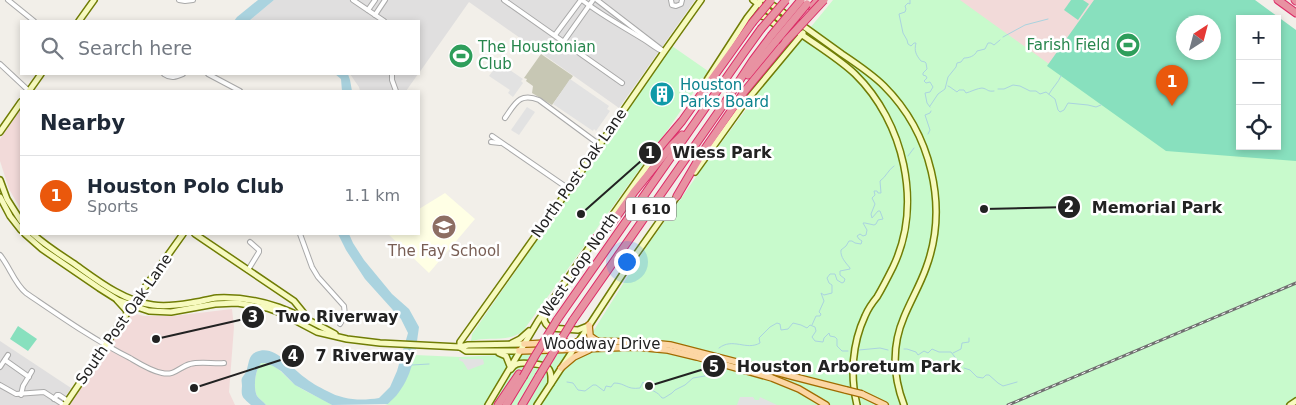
<!DOCTYPE html>
<meta charset="utf-8">
<style>
body{margin:0;font-family:"DejaVu Sans",sans-serif;background:#f2f2f3;color:#1f2937}
.controls{position:absolute;right:15px;top:15px;display:grid;overflow:hidden;border-radius:0px;box-shadow:0 2px 8px #0003}
.controls button{width:45px;height:45px;display:grid;place-items:center;padding:0;border:0;border-bottom:1px solid #e0e1e3;background:#fff;color:#1f2937;font:25px sans-serif}
.compass{position:absolute;left:1176px;top:15px;width:45px;height:45px;border-radius:50%;background:#fff;box-shadow:0 2px 8px #0003;rotate:36deg}
.you{position:absolute;left:626px;top:261px;width:18px;height:18px;margin:-12px;border:4px solid #fff;border-radius:50%;background:#1a73e8;box-shadow:0 0 0 8px #1a73e833}
.badge{display:grid;place-items:center;width:32px;height:32px;border-radius:50%;background:#ea580c;color:#fff;font-size:16px;font-weight:700}
.pin{position:absolute;translate:-50% -41px;filter:drop-shadow(0 1px 2px #0008)}
.pin::after{content:'';position:absolute;top:26px;width:18px;height:15px;background:inherit;clip-path:polygon(0 0,100% 0,50% 100%)}
.list{margin:0;padding:0;list-style:none}
h2{display:flex;justify-content:space-between;align-items:center;height:65px;margin:0;padding:0 20px;font-size:21px}
h2 small{font-size:16px;font-weight:400;color:#747a83}
.list li{display:grid;grid-template-columns:32px 1fr auto;gap:15px;align-items:center;box-sizing:border-box;height:80px;padding:0 20px;border-top:1px solid #e0e1e3}
.list b{display:block;font-size:19px;white-space:nowrap}
.list p{margin:0;font-size:16px;white-space:nowrap;color:#747a83}
.list em{font-size:16px;font-style:normal;color:#747a83}
.icon{flex:none;width:28px;height:28px;fill:none;stroke:currentColor;stroke-width:2;stroke-linecap:round;stroke-linejoin:round}
.map{position:relative;flex:none;width:1296px;height:405px;overflow:hidden}
.search{position:absolute;background:#fff;box-shadow:0 2px 8px #0003;left:20px;top:20px;width:400px;height:55px;display:flex;align-items:center;gap:12px;box-sizing:border-box;padding:0 18px;border-radius:0px;color:#747a83;font-size:19px}
.panel{position:absolute;background:#fff;box-shadow:0 2px 8px #0003;left:20px;top:90px;width:400px;height:145px;border-radius:0px}
.map>svg:first-child{display:block}
</style>
<div class="map">
<svg width="1296" height="405" viewBox="0 0 1296 405">
<rect width="100%" height="100%" fill="#f2efe9"/>
<!-- residential -->
<g fill="#e0dfdf">
<path d="M274 0H695L619 108 469 2 419 73V21H249Z"/>
<path d="M350 74H418L406 91H360L359 87Z"/>
<path d="M0 341 71 388 60 405H0Z"/>
</g>
<!-- commercial -->
<g fill="#f2dad9" fill-rule="evenodd">
<path d="M949 0H1251L1277 19H1240L1159 152ZM1184 22H1214V52H1184Z"/>
<path d="M21 107V210L9 189 0 161V139Z"/>
<path d="M232 309 234 327 229 392 235 405H69L132 313 144 316H173Z"/>
</g>
<!-- education -->
<path fill="#ffffe5" d="M445 193 475 219 429 273 388 234H419V209Z"/>
<!-- construction -->
<path fill="#c7c7b4" d="M541 54 573 76 552 105 532 93 533 86 526 81 527 79 524 78Z"/>
<!-- park -->
<g fill="#c8facc">
<path d="M833 0H960L1162 145 1240 146 1296 159V405H385L388 404C403 388 408 377 415 355L460 357 577 351 594 330 645 249 701 170 773 73Z"/>
<path d="M672 46 708 71 662 138 523 331C508 343 489 336 471 341L472 334Z"/>
<path d="M261 363C277 362 285 378 297 386 308 393 321 398 332 405H266C264 402 259 399 257 396 253 388 255 370 261 363Z"/>
</g>
<!-- pitch -->
<g fill="#88e0be" fill-rule="evenodd">
<path d="M1071 0H1083L1089 4 1078 20 1064 10Z"/>
<path d="M1094 0H1255L1296 30V161L1166 151 1047 66ZM1240 19H1277V146H1240ZM1184 22H1214V52H1184Z"/>
<path d="M18 326 37 339 28 351 10 339Z"/>
</g>
<!-- parking -->
<g fill="#e2e2e2">
<path d="M501 64 523 79 521 81 523 83 513 97 508 93 510 90 489 76 497 65 499 66Z"/>
<path d="M570 79 609 106 607 109 610 111 596 131 594 129 593 131 553 104Z"/>
<path d="M527 107 535 112 519 135 511 130Z"/>
<path d="M459 358 463 359H483L484 364 468 370 463 362 459 360Z"/>
<path d="M740 397H753L755 400H759L760 397 777 405H737Z"/>
</g>
<!-- water -->
<g fill="#aad3df">
<path d="M258 0H274L249 21H234L237 17Z"/>
<path d="M335 74H348L350 80 352 91H342L341 79Z"/>
<path d="M338 234H349L353 243 364 260 392 294 409 309 419 327C416 349 413 374 399 392 396 397 391 400 388 404L332 405 295 385 281 371 273 366 266 363H261C255 370 253 388 257 396 259 399 264 402 266 405H251C242 397 241 397 242 386 242 382 241 381 242 378 243 376 245 374 246 372 249 365 248 355 256 352 275 344 290 367 304 377 310 382 319 387 327 391 343 400 361 401 379 398L390 387 397 371 408 333 401 319 365 279 346 250Z"/>
</g>
<g fill="none" stroke-linecap="round" stroke-linejoin="round">
<!-- stream -->
<g stroke="#aad3df" stroke-width="1">
<path d="M910 0V4L908 3 905 6 906 9 905 12 899 14 903 33 907 40 908 44 911 46 914 43H916C914 51 916 55 921 61L925 62 926 63 927 69 923 73V75L926 76 927 78 924 81 926 83 930 82 933 87 930 92 925 93 927 103 930 107"/>
<path d="M1003 37 1025 25 1048 19"/>
<path d="M948 86 950 87 957 92 959 90H964L966 93C970 92 978 88 982 88 988 89 987 92 994 91"/>
<path d="M998 89H1004L1013 85 1020 86 1030 91H1036L1040 94 1046 92 1055 99 1058 110 1060 112 1064 110 1068 103 1088 105 1096 107 1101 105"/>
<path d="M1049 94C1053 87 1058 83 1061 76"/>
<path d="M930 106 938 94 945 89 948 77 956 67 957 63 961 62 964 58C969 58 975 56 977 51L985 49 988 43H991L994 45 1000 40"/>
<path d="M928 134 930 130 925 115 930 113 931 111"/>
<path d="M908 156 914 148"/>
<path d="M812 325 816 316H820L821 314 819 312 824 301 821 293 824 295 832 293V285L829 283 827 278 830 274H835L837 280 842 283 844 282 845 279 840 275V271L850 269V268C846 263 840 257 841 250L846 246 849 241H852L855 243 861 244 862 241 859 239 857 236 860 234 863 236 866 235 867 230 863 223H865L874 225 876 224 878 220 883 219 880 211H878L872 218 871 214 875 204 872 198 875 195 874 191H877L878 193H881L880 181C886 177 888 170 894 166"/>
<path d="M719 348C733 337 746 351 760 343L759 338 770 327 777 323 780 324 781 330 788 329 793 323 801 325 807 328 810 325 815 327 816 331 812 337 815 341 823 342 824 338 829 333 830 336 835 337 837 339V346L842 351H848"/>
<path d="M904 349H907L916 352 918 355 924 351 928 353 932 349 939 352H951L961 365"/>
<path d="M859 350 880 348 888 350"/>
<path d="M953 353 961 349 962 343 969 342V338"/>
<path d="M412 365 429 364"/>
<path d="M964 368 970 370 977 377 983 378 986 375H989L998 383 1003 386 1017 382"/>
<path d="M567 382 573 383 578 390 585 391 593 385H596L604 391 606 386 611 387 614 383C626 383 626 390 640 388L643 382C645 384 646 386 648 387 653 392 657 391 662 398H664L672 393 675 390 685 385 693 378 705 376 709 367"/>
</g>
<defs>
<g id="street">
<path d="M8 0 34 21"/>
<path d="M179 0 185 1 193 0"/>
<path d="M353 0 384 21"/>
<path d="M504 0 622 83"/>
<path d="M582 0C601 15 622 26 643 39 650 43 656 49 664 52"/>
<path d="M597 0 662 50"/>
<path d="M671 0 672 5 676 6 681 4 682 0"/>
<path d="M368 10 375 0"/>
<path d="M375 15 385 0"/>
<path d="M555 35 581 0"/>
<path d="M564 41 593 0"/>
<path d="M0 64 29 91"/>
<path d="M164 74C171 79 176 77 183 74"/>
<path d="M208 74 240 91"/>
<path d="M392 74V80L396 91"/>
<path d="M505 118C515 104 519 92 539 100L600 145"/>
<path d="M492 136 569 189"/>
<path d="M491 142 500 143"/>
<path d="M300 234 312 267 318 277 344 306 345 315 340 324"/>
<path d="M0 255C10 267 14 283 26 293 60 316 94 340 130 358 140 364 151 371 162 373 175 376 179 367 190 364 200 361 214 364 224 363"/>
<path d="M248 270 259 252V250L250 242"/>
<path d="M5 360 29 377"/>
<path d="M0 367 8 355"/>
<path d="M0 385 16 394 44 392 64 405"/>
<path d="M21 395 23 386 32 371"/>
<path d="M54 399 57 395H59L68 401"/>
</g>
<g id="secondary">
<path d="M753 0 785 23"/>
<path d="M765 0 790 17"/>
<path d="M757 15 765 17 780 28"/>
<path d="M79 21 94 0"/>
<path d="M799 23C813 33 828 44 842 54 857 64 872 74 884 86 931 133 949 206 926 268 920 285 911 300 904 317 892 345 893 376 904 405"/>
<path d="M794 29C814 44 837 57 855 74 904 122 923 204 893 267 888 277 883 287 877 297 872 303 868 309 865 316 852 344 850 376 857 405"/>
<path d="M705 83 747 18 761 0"/>
<path d="M29 91 41 74"/>
<path d="M0 132 21 102"/>
<path d="M695 172 743 105 803 33"/>
<path d="M0 180 7 199 21 221"/>
<path d="M0 197 10 216 21 230"/>
<path d="M602 230 662 145"/>
<path d="M25 234 42 249 99 288 118 300 137 307 149 311 171 312 215 304 237 303 267 308 281 313 317 332 347 339 380 343 460 347 468 345 524 344"/>
<path d="M33 234C45 245 59 254 73 263 97 280 123 301 153 305 166 307 179 305 191 303 200 302 208 299 217 298 264 296 296 313 335 334"/>
<path d="M195 234 294 301 307 317"/>
<path d="M117 300 128 312"/>
<path d="M546 311 544 320 546 324 550 328 578 330 588 326"/>
<path d="M512 343 520 339 529 331"/>
<path d="M460 347V342L569 189 664 52 701 0"/>
<path d="M460 347 466 351H519"/>
<path d="M499 353 506 356 510 366"/>
<path d="M511 369C513 366 514 365 517 364 522 362 545 364 548 368 552 372 551 378 551 383"/>
<path d="M65 405 138 297 183 234"/>
<path d="M488 405 538 321 595 239"/>
<path d="M537 405 630 263 678 195"/>
<path d="M1290 405 1296 401"/>
</g>
<g id="primary">
<path d="M589 325 590 336 597 341"/>
<path d="M524 344C572 342 622 339 670 345L846 390"/>
<path d="M519 351 637 347 668 350 697 357 772 378 799 389 826 405"/>
<path d="M561 368 574 357 589 350"/>
<path d="M862 394 885 405"/>
</g>
<g id="highway">
<path d="M1278 0 1296 13"/>
<path d="M1295 0 1296 1"/>
<path d="M812 7 818 0"/>
<path d="M748 75 776 41"/>
<path d="M660 147 682 121 752 23"/>
<path d="M677 196 704 150 744 92 786 41"/>
<path d="M594 240 613 222 634 192 672 145 682 135"/>
<path d="M557 320 743 54 761 29"/>
<path d="M573 320 728 98 753 60 771 36"/>
<path d="M498 405 519 374"/>
<path d="M506 405 523 377"/>
<path d="M522 405 539 376"/>
</g>
</defs>
<!-- street casing -->
<use href="#street" stroke="#a9a9a9" stroke-width="6"/>
<!-- secondary casing -->
<use href="#secondary" stroke="#707d05" stroke-width="8"/>
<!-- primary casing -->
<use href="#primary" stroke="#a06b00" stroke-width="8"/>
<!-- highway casing -->
<use href="#highway" stroke="#dc2a67" stroke-width="9"/>
<!-- street -->
<use href="#street" stroke="#fff" stroke-width="4"/>
<!-- secondary -->
<use href="#secondary" stroke="#f7fabf" stroke-width="5"/>
<!-- primary -->
<use href="#primary" stroke="#fcd6a4" stroke-width="5.5"/>
<!-- highway -->
<use href="#highway" stroke="#e892a2" stroke-width="7"/>
<defs>
<path id="rail" d="M1008 405 1296 283"/>
</defs>
<!-- rail casing -->
<use href="#rail" stroke="#707070" stroke-width="3"/>
<!-- rail -->
<use href="#rail" stroke="#fff" stroke-width="1" stroke-dasharray="4" stroke-linecap="butt"/>
<defs>
<path id="primary-bridge" d="M846 390 862 394"/>
<g id="highway-bridge">
<path d="M752 23 771 0"/>
<path d="M761 29 786 0"/>
<path d="M771 36 801 0"/>
<path d="M776 41 807 4"/>
<path d="M786 41 824 0"/>
<path d="M539 376 573 320"/>
<path d="M523 377 535 356 557 320"/>
</g>
</defs>
<!-- primary-bridge casing -->
<use href="#primary-bridge" stroke="#a06b00" stroke-width="8" stroke-linecap="butt"/>
<!-- highway-bridge casing -->
<use href="#highway-bridge" stroke="#dc2a67" stroke-width="9" stroke-linecap="butt"/>
<!-- primary-bridge -->
<use href="#primary-bridge" stroke="#fcd6a4" stroke-width="5.5"/>
<!-- highway-bridge -->
<use href="#highway-bridge" stroke="#e892a2" stroke-width="7"/>
</g>
<!-- icons -->
<defs>
<symbol id="stadium-disc" viewBox="-11 -11 22 22"><circle r="9.5" fill="#2e9e5b" stroke="#fff"/><path d="M0-5a6.5 5 0 1 0 0 10a6.5 5 0 1 0 0-10ZM-3.5-1.8h7v3.6h-7Z" fill="#fff"/></symbol>
<symbol id="building-disc" viewBox="-11 -11 22 22"><circle r="9.5" fill="#0f9aa8" stroke="#fff"/><path d="M-4-6H4V6H1V3H-1V6H-4ZM-2.5-4.3h1.7v1.8h-1.7ZM.8-4.3h1.7v1.8H.8ZM-2.5-1h1.7V.8h-1.7ZM.8-1h1.7V.8H.8Z" fill="#fff"/></symbol>
<symbol id="school-disc" viewBox="-11 -11 22 22"><circle r="9.5" fill="#8d6e63" stroke="#fff"/><path d="M0-5L7-2L0 1L-7-2ZM-4 1L0 2.5L4 1V4Q0 6-4 4Z" fill="#fff"/></symbol>
</defs>
<g fill-rule="evenodd">
<use href="#stadium-disc" x="1114" y="31" width="28" height="28"/>
<use href="#stadium-disc" x="447" y="42" width="28" height="28"/>
<use href="#building-disc" x="648" y="80" width="28" height="28"/>
<use href="#school-disc" x="430" y="213" width="28" height="28"/>
</g>
<g text-anchor="middle" dominant-baseline="central" stroke-width="5" stroke-linejoin="round" paint-order="stroke">
<!-- shield labels -->
<rect fill="#fff" stroke="#646464" stroke-width="1" x="626" y="197.5" width="50" height="23" rx="4"/>
<g font-size="14" font-weight="bold" fill="#222">
<text x="651" y="209">I 610</text>
</g>
<!-- leisure labels -->
<g font-size="15" fill="#27864d" stroke="#fff" text-anchor="end">
<text x="1110" y="45">Farish Field</text>
<text x="478" y="47" text-anchor="start">The Houstonian<tspan x="478" dy="17">Club</tspan></text>
</g>
<!-- culture labels -->
<g font-size="15" fill="#0d838f" stroke="#fff" text-anchor="start">
<text x="680" y="85">Houston<tspan x="680" dy="17">Parks Board</tspan></text>
</g>
<!-- street labels -->
<g font-size="15" fill="#222" stroke="#fff">
<text transform="translate(579 173) rotate(-55)">North Post Oak Lane</text>
<text transform="translate(579 265) rotate(-55)">West Loop North</text>
<text transform="translate(124 319) rotate(-55)">South Post Oak Lane</text>
<text x="602" y="344">Woodway Drive</text>
</g>
<!-- education labels -->
<g font-size="15" fill="#785e54" stroke="#fff">
<text x="444" y="251">The Fay School</text>
</g>
</g>
<!-- callouts -->
<path fill="none" stroke="#222" stroke-width="2" d="M581 214L650 153M984 209L1069 207M156 339L253 317M194 388L293 356M649 386L714 366"/>
<g fill="#222" stroke="#fff" stroke-width="2">
<circle cx="581" cy="214" r="5"/>
<circle cx="984" cy="209" r="5"/>
<circle cx="156" cy="339" r="5"/>
<circle cx="194" cy="388" r="5"/>
<circle cx="649" cy="386" r="5"/>
<circle cx="650" cy="153" r="12"/>
<circle cx="1069" cy="207" r="12"/>
<circle cx="253" cy="317" r="12"/>
<circle cx="293" cy="356" r="12"/>
<circle cx="714" cy="366" r="12"/>
</g>
<g font-size="15" text-anchor="middle" font-weight="bold" fill="#fff">
<text x="650" y="158">1</text>
<text x="1069" y="212">2</text>
<text x="253" y="322">3</text>
<text x="293" y="361">4</text>
<text x="714" y="372">5</text>
</g>
<g font-size="16" text-anchor="middle" font-weight="bold" fill="#222" stroke="#fff" stroke-width="5" stroke-linejoin="round" paint-order="stroke">
<text x="722" y="158">Wiess Park</text>
<text x="1157" y="213">Memorial Park</text>
<text x="337" y="322">Two Riverway</text>
<text x="365" y="361">7 Riverway</text>
<text x="849" y="372">Houston Arboretum Park</text>
</g>
</svg>
<div class="controls">
<button>+</button>
<button>−</button>
<button><svg class="icon" aria-label="locate" viewBox="0 0 24 24"><circle cx="12" cy="12" r="6"/><path d="M12 2v4M12 18v4M2 12h4M18 12h4"/></svg></button>
</div>
<svg class="compass" viewBox="-18 -18 36 36"><path d="M0-13l5 13h-10z" fill="#e53935"/><path d="M0 13l5-13h-10z" fill="#747a83"/></svg>
<div class="you"></div>
<div class="pin badge" style="left:1172px;top:106px">1</div>
<div class="search"><svg class="icon" aria-label="search" viewBox="0 0 24 24"><circle cx="10" cy="10" r="6"/><path d="M15 15l6 6"/></svg>Search here</div>
<section class="panel">
<h2>Nearby<small></small></h2>
<ul class="list">
<li><span class="badge">1</span><div><b>Houston Polo Club</b><p>Sports</p></div><em>1.1 km</em></li>
</ul>
</section>
</div>
